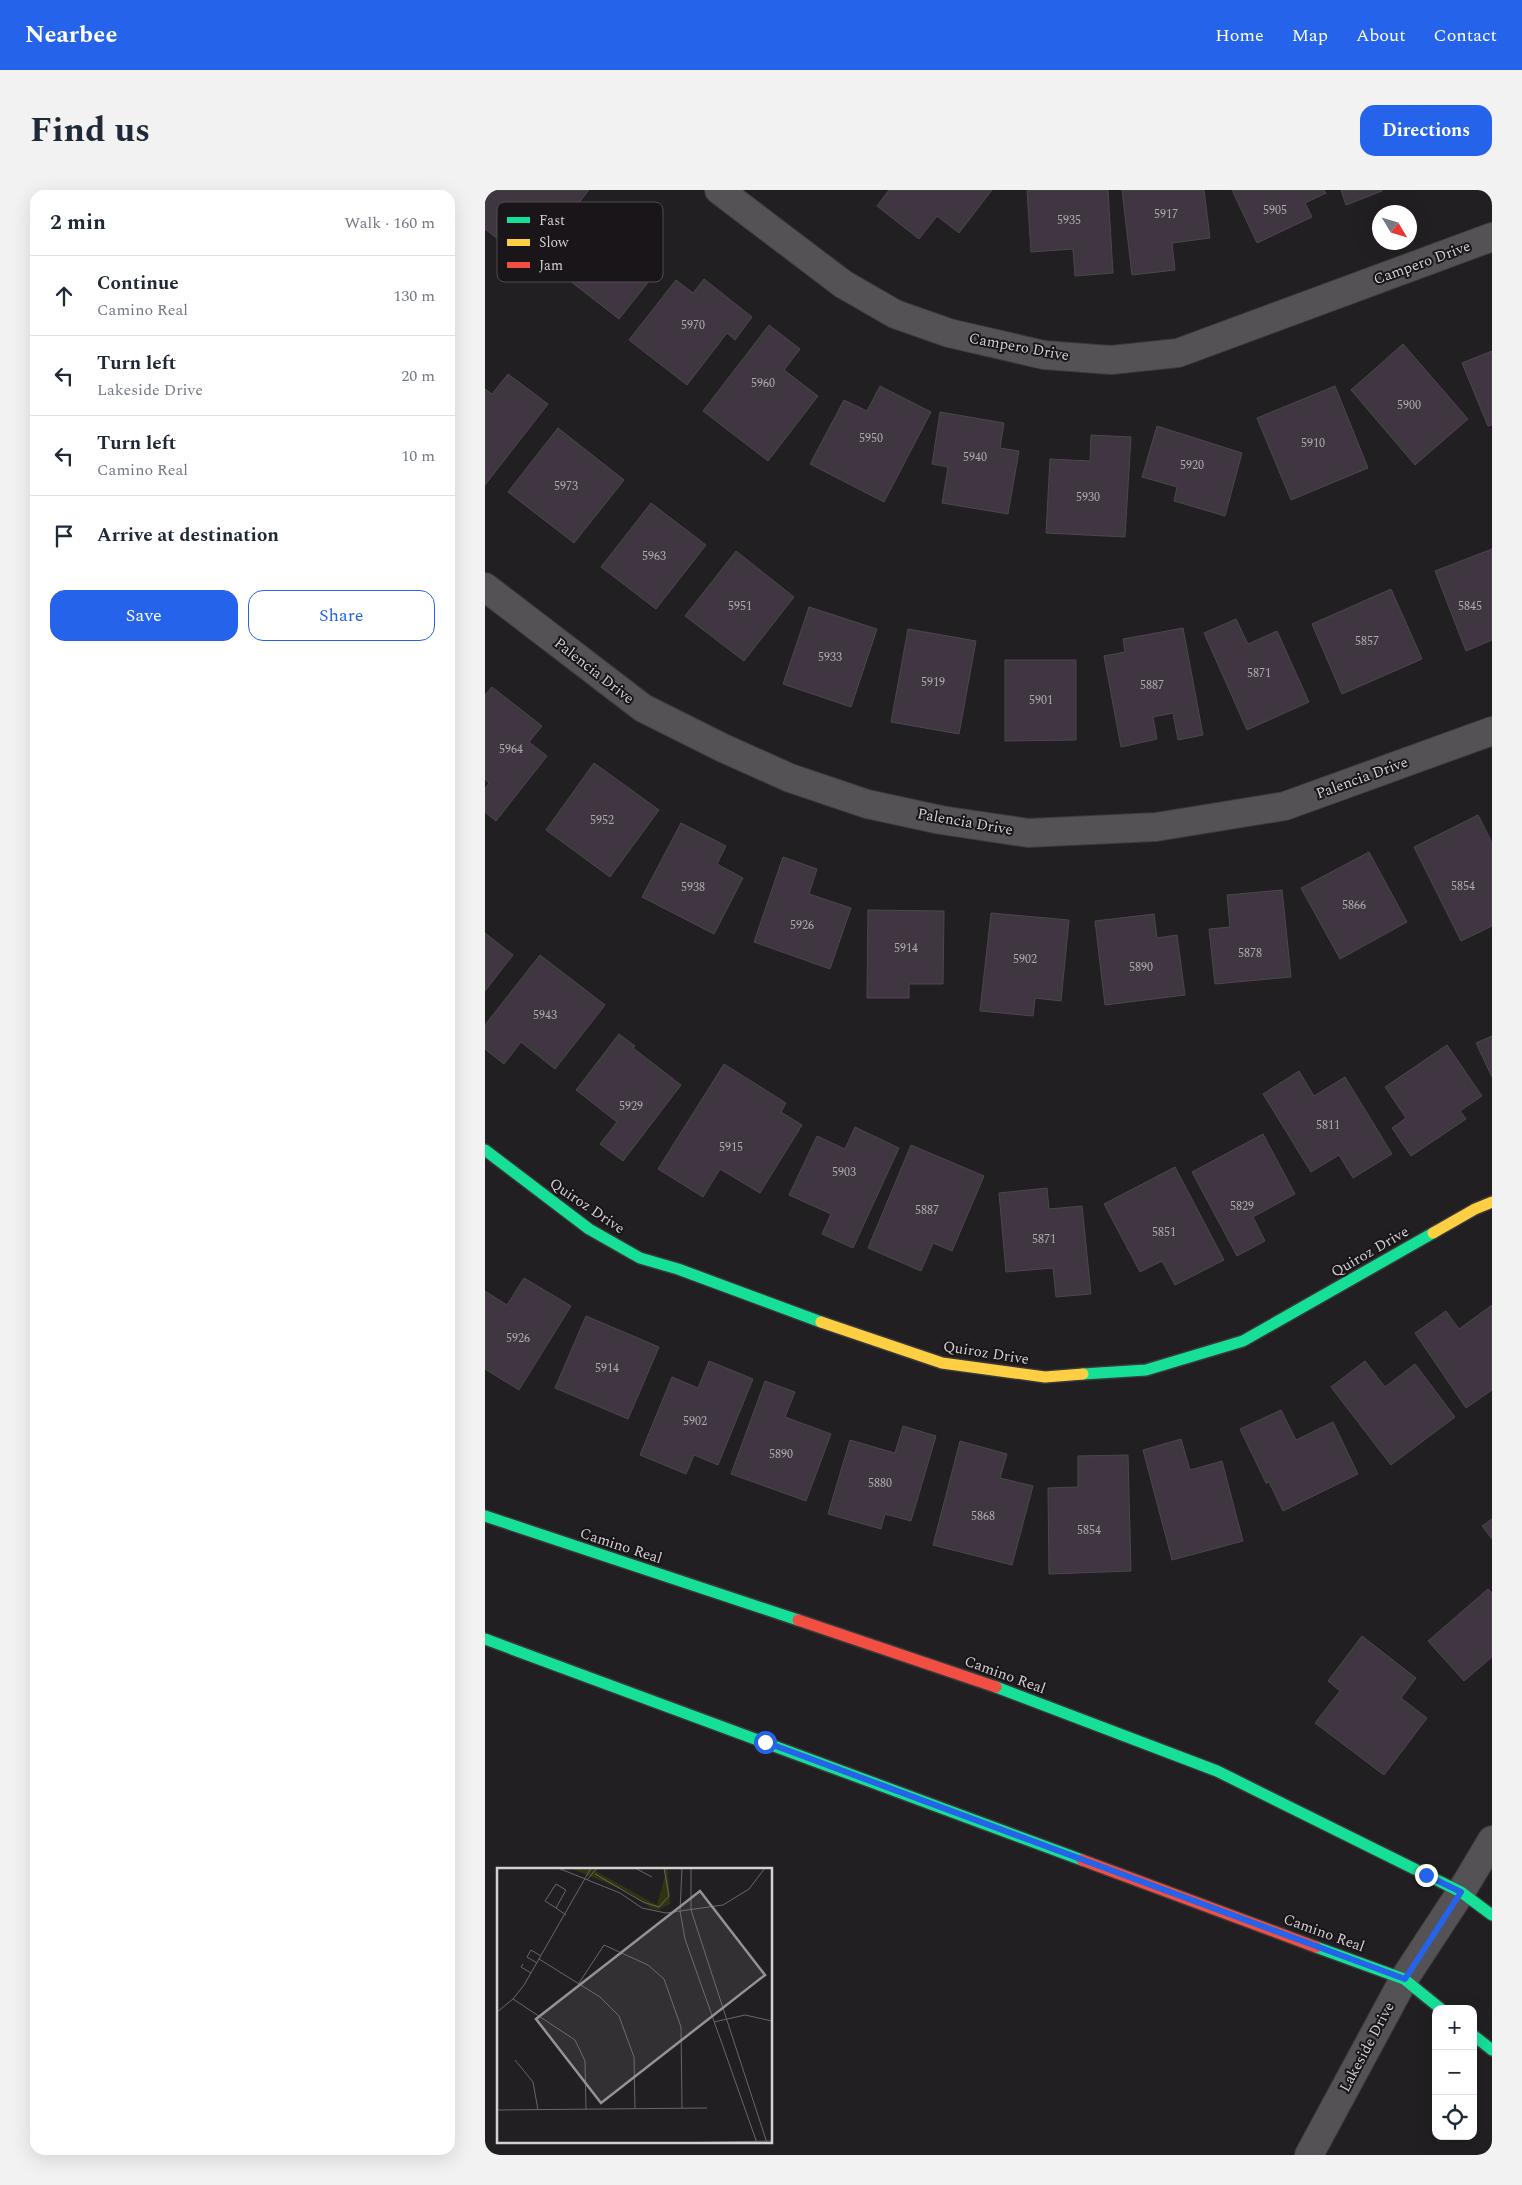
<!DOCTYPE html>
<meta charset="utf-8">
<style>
body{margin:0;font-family:Spectral,serif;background:#f2f2f3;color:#1f2937}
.controls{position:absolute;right:15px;bottom:15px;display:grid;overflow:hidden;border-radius:10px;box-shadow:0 5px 20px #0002}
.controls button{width:45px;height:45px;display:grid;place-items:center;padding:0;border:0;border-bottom:1px solid #e0e1e3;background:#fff;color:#1f2937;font:25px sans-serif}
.compass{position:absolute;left:887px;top:15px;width:45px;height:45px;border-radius:50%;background:#fff;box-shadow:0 5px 20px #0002;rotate:128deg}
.stop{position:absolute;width:15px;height:15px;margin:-11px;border:4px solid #2563eb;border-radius:50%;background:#fff}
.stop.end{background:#2563eb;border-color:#fff;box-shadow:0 1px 5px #0008}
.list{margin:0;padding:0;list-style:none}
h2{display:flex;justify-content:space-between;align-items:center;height:65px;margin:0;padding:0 20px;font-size:21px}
h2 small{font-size:16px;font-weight:400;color:#747a83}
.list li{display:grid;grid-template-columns:32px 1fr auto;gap:15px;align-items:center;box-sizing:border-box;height:80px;padding:0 20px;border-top:1px solid #e0e1e3}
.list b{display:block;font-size:19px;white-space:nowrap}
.list p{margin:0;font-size:16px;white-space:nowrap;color:#747a83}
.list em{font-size:16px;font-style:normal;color:#747a83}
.actions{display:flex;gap:10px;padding:15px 20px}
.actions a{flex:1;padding:11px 0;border:1px solid #2563eb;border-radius:15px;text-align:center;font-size:18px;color:#2563eb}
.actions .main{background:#2563eb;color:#fff}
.icon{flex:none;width:28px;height:28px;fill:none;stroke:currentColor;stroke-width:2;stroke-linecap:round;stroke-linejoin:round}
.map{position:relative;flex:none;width:1007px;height:1965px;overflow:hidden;border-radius:15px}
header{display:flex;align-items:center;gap:30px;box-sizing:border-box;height:70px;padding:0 25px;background:#2563eb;color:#fff}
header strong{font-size:24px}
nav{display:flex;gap:28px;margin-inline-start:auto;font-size:18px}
.intro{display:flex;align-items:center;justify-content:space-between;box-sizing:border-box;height:120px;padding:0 30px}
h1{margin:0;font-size:35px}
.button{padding:12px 22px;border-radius:15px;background:#2563eb;color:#fff;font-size:18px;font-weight:700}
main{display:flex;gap:30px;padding:0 30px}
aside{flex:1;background:#fff;border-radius:15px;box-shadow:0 5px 20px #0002}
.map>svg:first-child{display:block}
</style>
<header>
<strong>Nearbee</strong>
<nav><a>Home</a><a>Map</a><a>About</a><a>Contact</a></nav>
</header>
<div class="intro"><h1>Find us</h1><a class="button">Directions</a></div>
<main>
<aside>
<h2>2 min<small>Walk · 160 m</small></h2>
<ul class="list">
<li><svg class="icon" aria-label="ahead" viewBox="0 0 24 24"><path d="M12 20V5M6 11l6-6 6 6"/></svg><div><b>Continue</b><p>Camino Real</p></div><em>130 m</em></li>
<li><svg class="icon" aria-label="left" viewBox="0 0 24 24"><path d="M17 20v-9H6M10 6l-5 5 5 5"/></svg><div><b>Turn left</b><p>Lakeside Drive</p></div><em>20 m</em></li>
<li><svg class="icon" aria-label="left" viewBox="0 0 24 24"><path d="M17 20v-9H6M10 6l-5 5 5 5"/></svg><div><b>Turn left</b><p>Camino Real</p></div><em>10 m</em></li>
<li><svg class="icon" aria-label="arrive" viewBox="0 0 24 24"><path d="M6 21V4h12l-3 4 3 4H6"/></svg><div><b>Arrive at destination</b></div></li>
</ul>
<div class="actions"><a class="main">Save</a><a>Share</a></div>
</aside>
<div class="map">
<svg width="1007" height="1965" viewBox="0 0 1007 1965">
<rect width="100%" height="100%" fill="#211f22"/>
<!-- building -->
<g fill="#3f3641" stroke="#4a484a">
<path d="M0 0H104L45 74 0 39Z"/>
<path d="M404 0H507L474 43 452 26 434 49 392 16Z"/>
<path d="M542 0H623L628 83 590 86 588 59 546 62Z"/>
<path d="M637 0H719L725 48 687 53 690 80 647 85Z"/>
<path d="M747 0H839L841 3 820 13 827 27 772 53Z"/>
<path d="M856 0H897V1L861 15Z"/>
<path d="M124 12 165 44 151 62 173 80 134 129 71 80Z"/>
<path d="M219 89 267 127 250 150 242 143 202 195 144 150 191 90 208 103Z"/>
<path d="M284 135 315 159 299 180 333 206 283 271 218 221Z"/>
<path d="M918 154 983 229 930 275 866 200Z"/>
<path d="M1007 161V235L1003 236 977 173Z"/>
<path d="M23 184 63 214 0 295V199L7 204Z"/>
<path d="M395 196 446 222 399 312 325 274 359 210 382 221Z"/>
<path d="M850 196 883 278 806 310 772 228Z"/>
<path d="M455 222 519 233 515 258 534 261 523 324 457 313 463 277 447 274Z"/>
<path d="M672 236 757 263 740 326 689 311 692 297 657 287Z"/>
<path d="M73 238 139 290 89 353 23 302Z"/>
<path d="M606 245 646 247 640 347 561 343 565 269 605 271Z"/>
<path d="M166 313 221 355 171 419 116 377Z"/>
<path d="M1007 359V450L981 461 950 381Z"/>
<path d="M251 361 309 407 259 471 200 426Z"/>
<path d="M906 399 937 469 857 504 827 434Z"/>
<path d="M324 417 392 439 366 517 298 494Z"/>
<path d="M751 429 763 454 792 441 824 512 762 540 719 443Z"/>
<path d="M698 438 718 545 693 550 688 523 668 527 672 549 636 557 619 466 640 462 638 449Z"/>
<path d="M423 439 491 451 474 544 406 532Z"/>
<path d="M520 470H591V550L520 551Z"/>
<path d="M7 497 57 536 44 552 62 566 11 631 0 622V599L4 593 0 589V505Z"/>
<path d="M109 573 174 620 125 687 61 640Z"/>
<path d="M993 625 1007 653V736L976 751 929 657Z"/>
<path d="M196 633 241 656 232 674 258 688 229 744 157 707Z"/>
<path d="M884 662 922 732 855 769 816 698Z"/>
<path d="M298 667 332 679 324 704 366 718 345 779 269 752Z"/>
<path d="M797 700 806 787 730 794 724 739 745 737 742 705Z"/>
<path d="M383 720 459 721 458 794H424V808H382Z"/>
<path d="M506 723 584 730 576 811 550 808 548 826 495 821Z"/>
<path d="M669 724 672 748 692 745 700 805 620 815 610 731Z"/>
<path d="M0 743 28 765 0 801Z"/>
<path d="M55 765 120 815 70 879 36 852 19 874 0 859V835Z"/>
<path d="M134 844 150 856 148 858 196 895 138 971 115 954 132 932 91 900Z"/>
<path d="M1007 846V887L991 853Z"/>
<path d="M962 855 997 906 975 921 981 929 926 966 907 938 921 928 900 897Z"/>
<path d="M239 874 301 913 296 922 317 935 275 1003 235 979 218 1007 173 979Z"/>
<path d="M814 881 829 906 860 887 907 964 868 988 854 965 826 982 778 904Z"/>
<path d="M370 937 414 958 368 1058 337 1044 346 1024 304 1005 332 946 360 959Z"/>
<path d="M778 944 810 1004 768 1027 780 1051 752 1066 707 982Z"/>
<path d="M426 955 499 986 467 1061 448 1053 436 1081 383 1058Z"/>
<path d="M690 977 739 1070 690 1095 677 1071 655 1082 619 1014Z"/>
<path d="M562 998 564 1019 597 1016 606 1104 571 1107 568 1078 521 1082 514 1003Z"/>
<path d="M39 1088 86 1116 34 1200 0 1179V1101L22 1115Z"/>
<path d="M1007 1115V1200L981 1218 930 1143 961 1121 974 1139Z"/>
<path d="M101 1126 174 1157 143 1229 70 1198Z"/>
<path d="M224 1171 268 1189 233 1275 209 1265 201 1284 155 1265 187 1187 213 1198Z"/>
<path d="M880 1171 900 1197 930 1174 970 1227 906 1275 846 1197Z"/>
<path d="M280 1191 310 1202 300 1227 346 1244 321 1311 246 1284Z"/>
<path d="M796 1220 811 1250 848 1232 873 1284 798 1321 784 1292 781 1293 755 1239Z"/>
<path d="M418 1236 451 1246 426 1331 400 1324 396 1339 343 1324 365 1250 410 1263Z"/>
<path d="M696 1249 705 1280 737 1271 758 1351 687 1370 658 1260Z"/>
<path d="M475 1251 522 1264 515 1288 548 1296 527 1375 448 1355Z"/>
<path d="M643 1265 646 1381 564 1384 563 1298 593 1297V1266Z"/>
<path d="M1007 1329V1349L997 1336Z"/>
<path d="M1003 1399 1007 1403V1467L979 1491 943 1451Z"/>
<path d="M877 1446 931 1488 916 1508 942 1528 899 1585 830 1533 855 1501 843 1491Z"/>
</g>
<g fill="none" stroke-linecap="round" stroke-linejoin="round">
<defs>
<g id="street">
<path d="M234 0 358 94 410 124 464 143 559 165 626 170 693 163 1007 47"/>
<path d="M0 397 158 518 238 558 305 588 382 614 456 630 543 643 671 637 800 616 1007 541"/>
<path d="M824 1965 919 1789 976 1702 1007 1650"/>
</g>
<g id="fast">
<path d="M0 960 104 1039 155 1068 193 1079 336 1132"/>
<path d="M598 1184 661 1180 758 1151 948 1043"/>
<path d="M0 1326 313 1430"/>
<path d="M0 1449 597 1670"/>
<path d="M511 1497 732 1581 976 1702 1007 1725"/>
<path d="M831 1757 919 1789 956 1819"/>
<path d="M988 1845 1007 1860"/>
</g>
<g id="slow">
<path d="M948 1043 990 1019 1007 1012"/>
<path d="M336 1132 457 1173 560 1187 598 1184"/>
</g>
<g id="jam">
<path d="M313 1430 511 1497"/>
<path d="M597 1670 831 1757"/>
</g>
</defs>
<!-- street casing -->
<use href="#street" stroke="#3a393b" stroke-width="30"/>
<!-- fast casing -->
<use href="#fast" stroke="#3a393b" stroke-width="14"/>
<!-- slow casing -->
<use href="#slow" stroke="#3a393b" stroke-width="14"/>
<!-- jam casing -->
<use href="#jam" stroke="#3a393b" stroke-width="14"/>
<!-- street -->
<use href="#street" stroke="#545254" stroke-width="28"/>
<!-- fast -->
<use href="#fast" stroke="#16e098" stroke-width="11"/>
<!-- slow -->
<use href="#slow" stroke="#ffcf43" stroke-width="11"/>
<!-- jam -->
<use href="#jam" stroke="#f24e42" stroke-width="11"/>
</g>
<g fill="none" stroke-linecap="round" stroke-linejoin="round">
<!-- route -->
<path stroke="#2563eb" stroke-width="6" d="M280 1552 920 1789 976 1702 941 1685"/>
</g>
<g text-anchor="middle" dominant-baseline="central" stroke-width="4" stroke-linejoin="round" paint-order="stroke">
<!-- number labels -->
<g font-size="12" fill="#aeaaae">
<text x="790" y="20">5905</text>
<text x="681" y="24">5917</text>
<text x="584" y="30">5935</text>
<text x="208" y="135">5970</text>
<text x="278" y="193">5960</text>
<text x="924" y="215">5900</text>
<text x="386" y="248">5950</text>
<text x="828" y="253">5910</text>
<text x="490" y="267">5940</text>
<text x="707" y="275">5920</text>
<text x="81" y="296">5973</text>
<text x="603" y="307">5930</text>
<text x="169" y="366">5963</text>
<text x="255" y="416">5951</text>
<text x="985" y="416">5845</text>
<text x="882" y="451">5857</text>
<text x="345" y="467">5933</text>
<text x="774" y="483">5871</text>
<text x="448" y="492">5919</text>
<text x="667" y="495">5887</text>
<text x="556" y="510">5901</text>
<text x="26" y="559">5964</text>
<text x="117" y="630">5952</text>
<text x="978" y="696">5854</text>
<text x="208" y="697">5938</text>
<text x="869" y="715">5866</text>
<text x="317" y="735">5926</text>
<text x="421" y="758">5914</text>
<text x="765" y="763">5878</text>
<text x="540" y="769">5902</text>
<text x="656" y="777">5890</text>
<text x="60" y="825">5943</text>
<text x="146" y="916">5929</text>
<text x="843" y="935">5811</text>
<text x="246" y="957">5915</text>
<text x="359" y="982">5903</text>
<text x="757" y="1016">5829</text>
<text x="442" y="1020">5887</text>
<text x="679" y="1042">5851</text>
<text x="559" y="1049">5871</text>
<text x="33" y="1148">5926</text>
<text x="122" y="1178">5914</text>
<text x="210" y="1231">5902</text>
<text x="296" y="1264">5890</text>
<text x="395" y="1293">5880</text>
<text x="498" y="1326">5868</text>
<text x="604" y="1340">5854</text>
</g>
<!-- street labels -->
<g font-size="15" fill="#d3d0d3" stroke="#191519">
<text transform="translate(937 73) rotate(-20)">Campero Drive</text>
<text transform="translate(534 157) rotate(10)">Campero Drive</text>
<text transform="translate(109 481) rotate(38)">Palencia Drive</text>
<text transform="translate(877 588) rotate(-20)">Palencia Drive</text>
<text transform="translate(480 632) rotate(10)">Palencia Drive</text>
<text transform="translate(102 1016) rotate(34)">Quiroz Drive</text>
<text transform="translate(885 1062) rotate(-30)">Quiroz Drive</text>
<text transform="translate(501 1163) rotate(9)">Quiroz Drive</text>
<text transform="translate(136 1356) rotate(18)">Camino Real</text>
<text transform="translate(520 1485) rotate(20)">Camino Real</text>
<text transform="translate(839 1743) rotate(20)">Camino Real</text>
<text transform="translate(882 1857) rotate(-62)">Lakeside Drive</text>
</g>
</g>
<!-- overview -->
<g transform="translate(12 1678)">
<rect width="275" height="275" fill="#211f22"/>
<path d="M73 0H93L160 37 168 8 167 0H171L173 36 161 42 154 40 131 24Z" fill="#323410"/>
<path fill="none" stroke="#686669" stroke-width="1" d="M61 0 123 25 145 40 169 45 226 37 252 21 268 0M138 0 155 9M185 0 183 43 188 71 260 275M194 0V42L270 275M98 6 146 34 162 39 172 28 167 0M90 12 100 0M59 40 69 22 59 16 48 33 59 40 69 47M42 91 103 129 122 148 137 189 138 241M40 95 30 89 34 82 44 88M26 96 24 99 34 105M82 115 107 77 151 97 167 111 184 159 185 240M16 131 78 172 88 193 89 242M0 144 16 131 27 117 94 0M217 154 248 147 275 153M18 192 36 214 41 242M0 242 210 240M116 275H138M173 275 275 273"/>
<path fill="#959295" fill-opacity="0.15" stroke="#959295" stroke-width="2.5" d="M203 23 268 107 104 235 39 151Z"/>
<rect width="275" height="275" fill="none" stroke="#d3d0d3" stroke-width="2.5"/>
</g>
<!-- legend -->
<rect x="12" y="12" width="166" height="80" rx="8" fill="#191519" stroke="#514d51" stroke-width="1"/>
<rect x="22" y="27" width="23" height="6" fill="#16e098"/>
<rect x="22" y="49" width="23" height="7" fill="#ffcf43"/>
<rect x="22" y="72" width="23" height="6" fill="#f24e42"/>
<g font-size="14" fill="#d3d0d3">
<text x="54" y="35">Fast</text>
<text x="54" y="57">Slow</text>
<text x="54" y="80">Jam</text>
</g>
</svg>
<div class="controls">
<button>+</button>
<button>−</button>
<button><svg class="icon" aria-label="locate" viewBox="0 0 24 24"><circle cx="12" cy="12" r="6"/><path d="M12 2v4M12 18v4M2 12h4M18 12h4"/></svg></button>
</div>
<svg class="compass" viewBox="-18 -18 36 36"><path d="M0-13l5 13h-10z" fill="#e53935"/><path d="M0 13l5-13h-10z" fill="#747a83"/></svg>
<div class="stop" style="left:280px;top:1552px"></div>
<div class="stop end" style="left:941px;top:1685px"></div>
</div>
</main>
